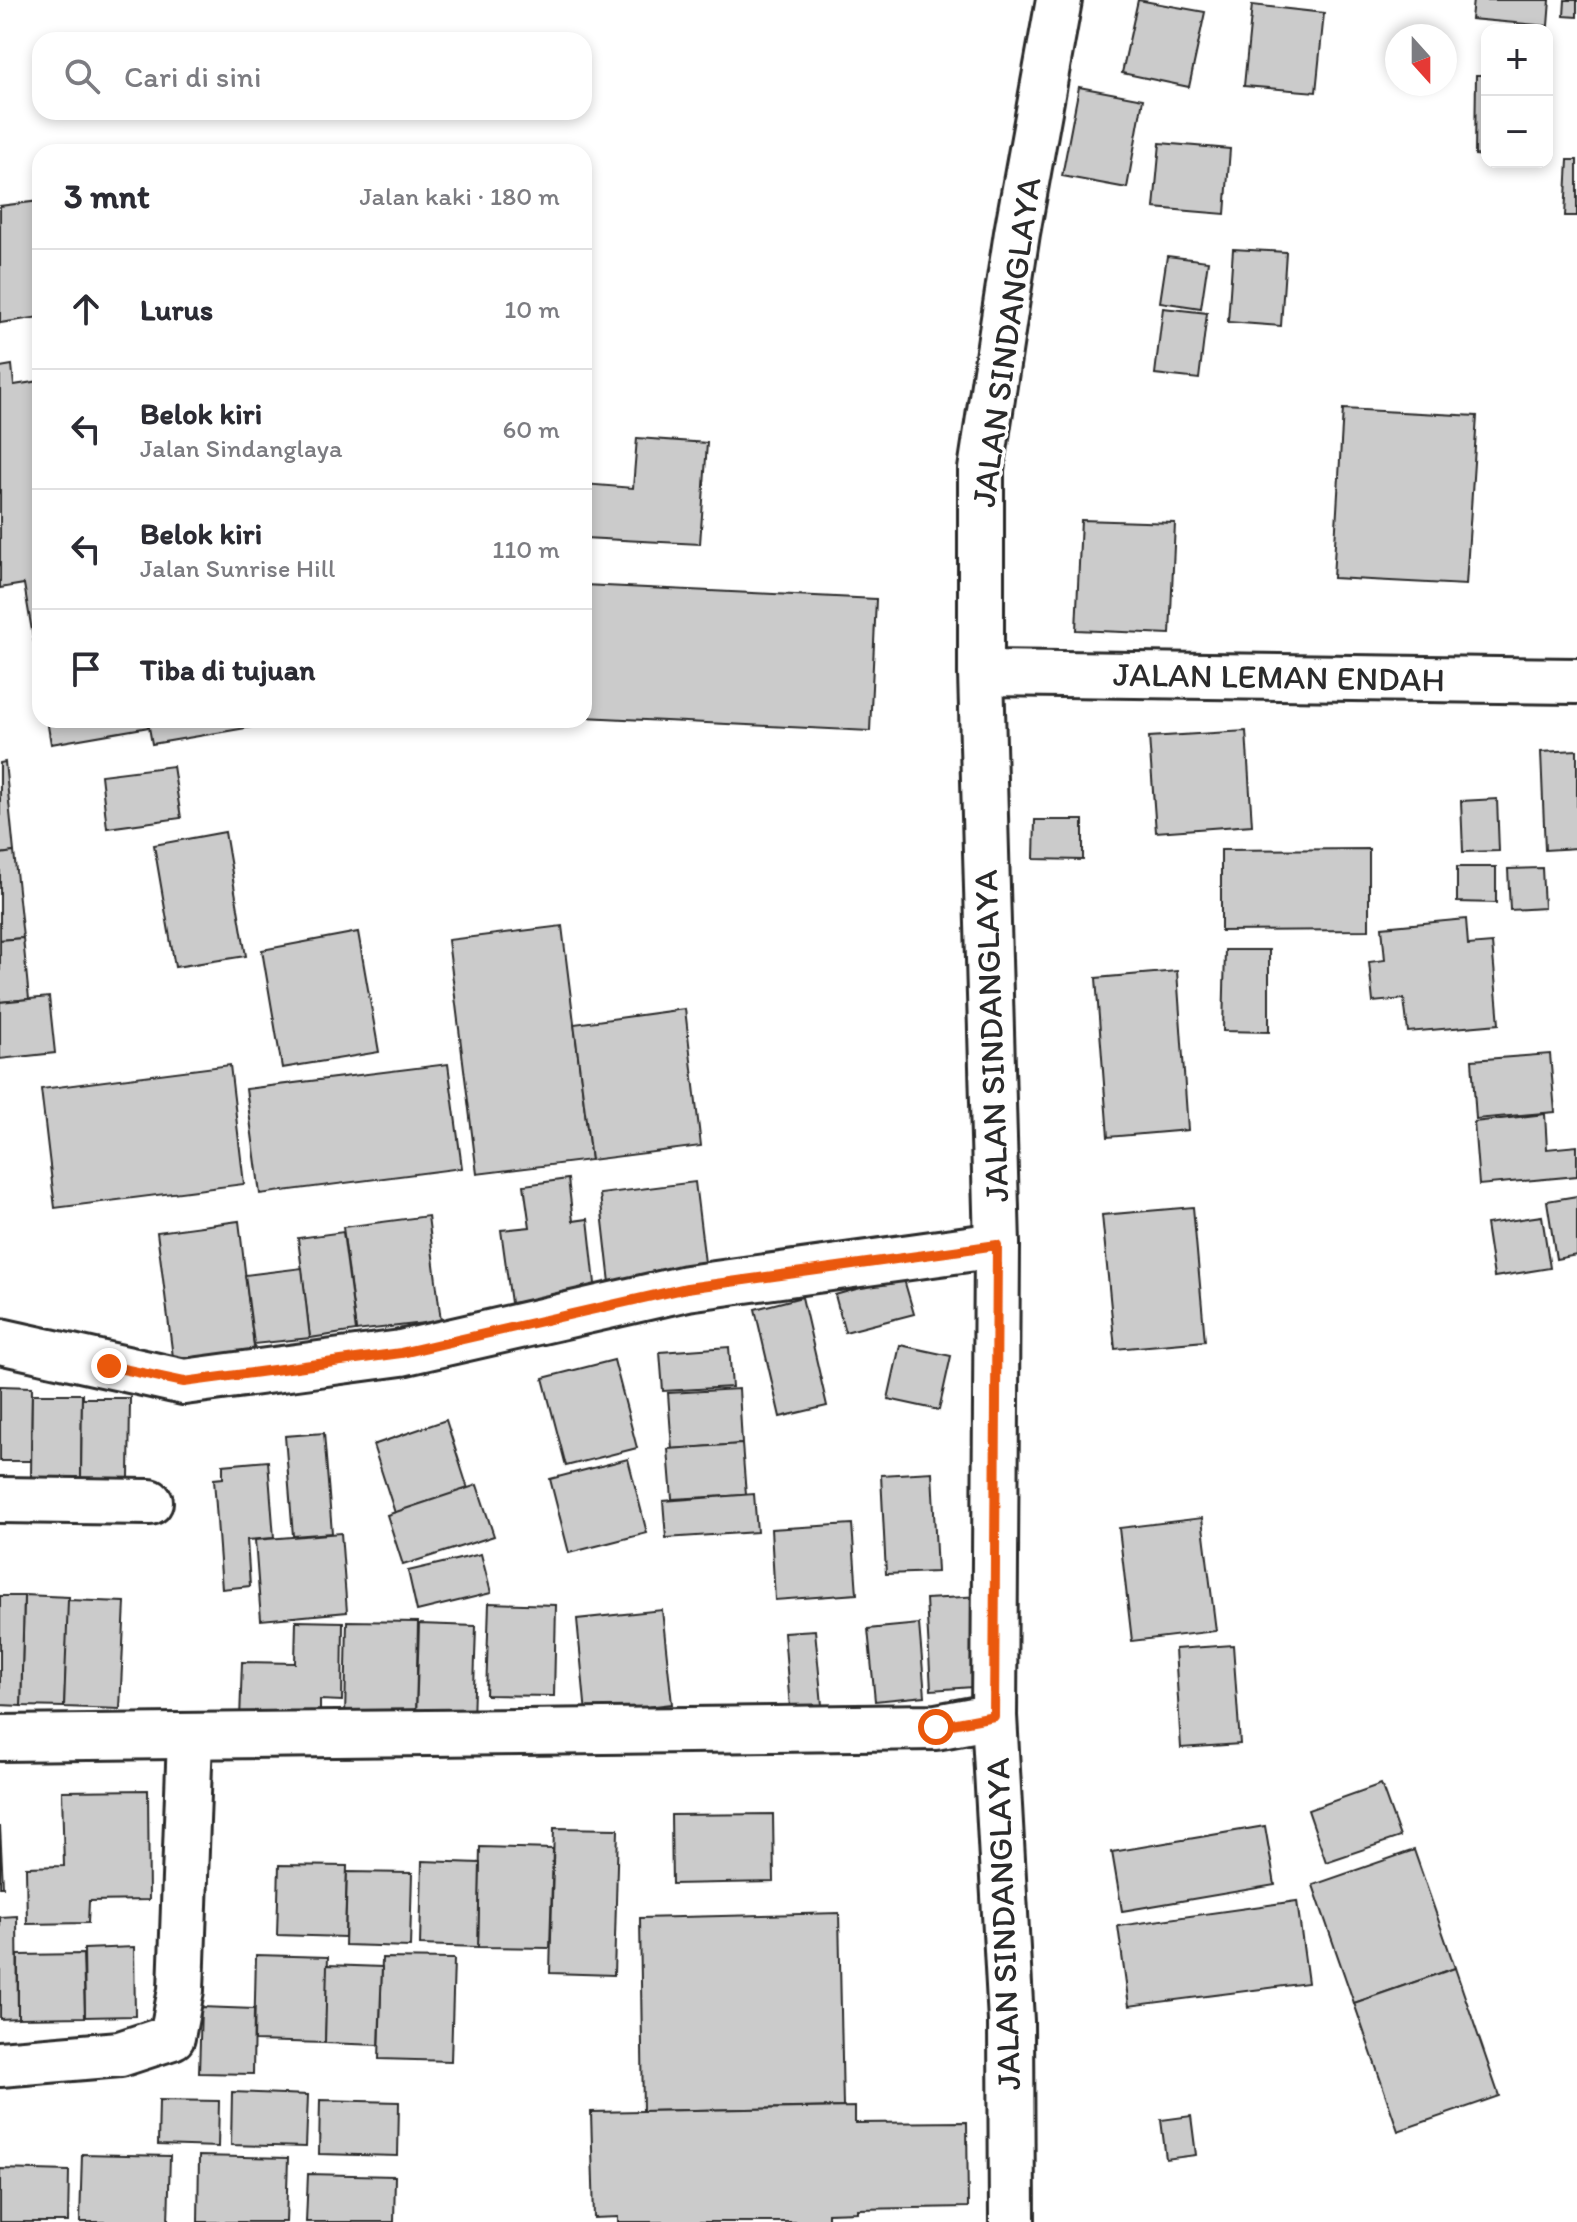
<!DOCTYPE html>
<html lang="id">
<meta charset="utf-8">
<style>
body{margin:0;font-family:Itim,sans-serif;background:#f7f7f7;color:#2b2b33}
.controls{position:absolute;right:24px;top:24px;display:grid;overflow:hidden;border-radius:16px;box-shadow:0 4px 12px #0003}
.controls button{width:72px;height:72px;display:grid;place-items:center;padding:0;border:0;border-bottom:2px solid #e1e1e2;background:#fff;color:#2b2b33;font:40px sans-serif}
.compass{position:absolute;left:1385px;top:24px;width:72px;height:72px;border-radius:50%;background:#fff;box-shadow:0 4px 12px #0003;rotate:159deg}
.stop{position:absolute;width:24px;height:24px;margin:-18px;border:6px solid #ea580c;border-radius:50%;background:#fff}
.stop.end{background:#ea580c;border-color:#fff;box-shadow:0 2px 8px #0008}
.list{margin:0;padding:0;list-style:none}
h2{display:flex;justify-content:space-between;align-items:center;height:104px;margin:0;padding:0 32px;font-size:34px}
h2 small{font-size:26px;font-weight:400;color:#7c7c81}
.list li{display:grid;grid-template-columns:52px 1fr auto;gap:24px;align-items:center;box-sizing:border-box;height:120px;padding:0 32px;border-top:2px solid #e1e1e2}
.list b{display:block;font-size:30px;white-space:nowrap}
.list p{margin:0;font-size:26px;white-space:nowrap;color:#7c7c81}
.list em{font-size:26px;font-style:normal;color:#7c7c81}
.icon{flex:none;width:44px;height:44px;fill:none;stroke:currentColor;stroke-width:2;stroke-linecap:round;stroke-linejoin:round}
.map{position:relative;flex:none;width:1577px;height:2222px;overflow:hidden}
.search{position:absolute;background:#fff;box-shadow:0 4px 12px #0003;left:32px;top:32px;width:560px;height:88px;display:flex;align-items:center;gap:20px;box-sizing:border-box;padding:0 28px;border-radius:24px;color:#7c7c81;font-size:30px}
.panel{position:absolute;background:#fff;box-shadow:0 4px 12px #0003;left:32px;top:144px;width:560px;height:584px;border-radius:24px}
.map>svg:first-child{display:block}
</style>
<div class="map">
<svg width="1577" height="2222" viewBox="0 0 1577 2222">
<rect width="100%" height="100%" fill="#fff"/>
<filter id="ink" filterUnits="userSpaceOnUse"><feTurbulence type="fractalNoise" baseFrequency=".0125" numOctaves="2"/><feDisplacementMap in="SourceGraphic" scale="16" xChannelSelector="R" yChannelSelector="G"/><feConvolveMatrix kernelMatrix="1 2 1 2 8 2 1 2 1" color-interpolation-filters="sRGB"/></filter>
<g filter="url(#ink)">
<!-- building -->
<g fill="#cbcbcb" stroke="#2b2b2b" stroke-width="2">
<path d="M1138 0 1205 12 1189 87 1122 73Z"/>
<path d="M1473 0H1550L1548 26 1471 19Z"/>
<path d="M1565 0H1577V17L1564 16Z"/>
<path d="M1252 5 1324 13 1316 92 1244 86Z"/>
<path d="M1476 75H1487V156L1475 155Z"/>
<path d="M1079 87 1143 99 1127 188 1062 176Z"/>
<path d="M1160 143 1230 149 1225 214 1154 208Z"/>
<path d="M1568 160H1577V216H1565Z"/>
<path d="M40 201V317L0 323V206Z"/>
<path d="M1233 249 1286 252 1281 326 1228 322Z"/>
<path d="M1167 256 1208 261 1201 308 1160 302Z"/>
<path d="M1163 308 1207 313 1199 379 1155 374Z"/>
<path d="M12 365 14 385 40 381V678L24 584 0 588V367Z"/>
<path d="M1343 409 1477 416 1466 585 1333 578Z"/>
<path d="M637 438 707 443 700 544 584 538V484L633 488Z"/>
<path d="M1081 520 1175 523 1170 634 1076 630Z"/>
<path d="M584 585 876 599 870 731 584 717Z"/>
<path d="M47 720H293L152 744 149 727 51 744Z"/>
<path d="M1246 731 1252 825 1156 832 1149 737Z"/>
<path d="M1577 750V848L1545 850 1541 752Z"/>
<path d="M5 762 14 852 0 854V763Z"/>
<path d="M173 766 181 818 107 828 101 775Z"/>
<path d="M1497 799 1499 851 1463 852 1461 801Z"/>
<path d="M1035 820H1083V860L1034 859Z"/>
<path d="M225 832 246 956 175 967 154 845Z"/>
<path d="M1369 849V930L1221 931V850Z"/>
<path d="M14 852 23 938 0 940V854Z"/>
<path d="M1457 867H1496V903L1457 902Z"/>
<path d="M1542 868 1544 908 1510 910 1508 869Z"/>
<path d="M1466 919 1468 945 1492 943 1499 1024 1408 1032 1404 999 1373 1002 1369 962 1385 960 1382 927Z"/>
<path d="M562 926 591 1160 477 1174 448 940Z"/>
<path d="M358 932 379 1052 282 1068 262 950Z"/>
<path d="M23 938 29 999 0 1002V940Z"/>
<path d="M1225 950H1269V1032L1223 1031Z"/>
<path d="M1177 971 1188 1130 1108 1137 1096 978Z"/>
<path d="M49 997 55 1053 0 1059V1002Z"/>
<path d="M685 1009 701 1146 591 1160 574 1024Z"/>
<path d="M1550 1054 1555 1112 1476 1119 1472 1060Z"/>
<path d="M448 1064 462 1168 260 1194 246 1089Z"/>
<path d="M230 1065 244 1184 55 1208 41 1089Z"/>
<path d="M1545 1114 1547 1149 1577 1146V1176L1479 1185 1474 1122Z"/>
<path d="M568 1179 573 1221 588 1219 596 1293 511 1303 501 1230 530 1227 524 1185Z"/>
<path d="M695 1182 706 1271 610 1283 600 1194Z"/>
<path d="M1577 1196V1255L1556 1259 1547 1201Z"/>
<path d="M1193 1207 1205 1341 1115 1349 1102 1215Z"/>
<path d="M428 1216 441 1321 356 1331 343 1227Z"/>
<path d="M1542 1216 1550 1268 1494 1277 1486 1224Z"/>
<path d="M239 1221 255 1355 174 1365 157 1232Z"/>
<path d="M343 1232 356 1331 310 1338 298 1238Z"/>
<path d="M302 1268 310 1338 254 1344 245 1275Z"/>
<path d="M903 1276 914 1314 845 1332 835 1295Z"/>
<path d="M802 1297 827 1406 780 1417 755 1309Z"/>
<path d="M900 1345 951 1356 939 1410 888 1399Z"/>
<path d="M729 1347 732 1387 663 1391 660 1352Z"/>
<path d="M614 1360 637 1448 566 1466 543 1378Z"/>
<path d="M0 1386 32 1387 31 1461H0Z"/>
<path d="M739 1389 742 1444 672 1449 668 1393Z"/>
<path d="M32 1394H82L81 1478 31 1477Z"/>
<path d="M82 1398H130L129 1478H81Z"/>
<path d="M446 1420 468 1489 395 1513 373 1445Z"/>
<path d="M324 1433 332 1533 293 1536 285 1436Z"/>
<path d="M742 1444 746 1495 672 1499 668 1449Z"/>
<path d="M628 1459 647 1533 569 1553 550 1479Z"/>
<path d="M268 1461 274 1538 247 1540 250 1586 222 1589 214 1479 223 1478V1465Z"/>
<path d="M932 1472 937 1572 886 1574 881 1475Z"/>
<path d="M477 1485 494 1536 403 1565 387 1515Z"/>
<path d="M754 1494 757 1532 666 1538 663 1501Z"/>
<path d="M1202 1518 1216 1631 1132 1641 1119 1528Z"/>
<path d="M852 1524 857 1594 775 1600 771 1529Z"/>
<path d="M341 1533 347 1612 261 1620 255 1540Z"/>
<path d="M481 1554 491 1593 417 1611 408 1571Z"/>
<path d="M24 1595 69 1597 64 1707 21 1706Z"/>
<path d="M0 1596H24L21 1706 0 1705Z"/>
<path d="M982 1596 987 1686 931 1690 926 1599Z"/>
<path d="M68 1600 125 1602 120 1709 64 1707Z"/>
<path d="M489 1603 556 1605 554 1696 486 1695Z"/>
<path d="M662 1610 672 1704 586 1714 577 1619Z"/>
<path d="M296 1621 343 1622 342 1701 320 1700V1722L240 1720 242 1662 295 1663Z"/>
<path d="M347 1621 418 1622 416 1720 345 1718Z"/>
<path d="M419 1624 476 1626 473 1721 416 1720Z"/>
<path d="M919 1624 925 1696 875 1701 868 1629Z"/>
<path d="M815 1630 822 1705 790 1708 784 1632Z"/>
<path d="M1233 1645 1240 1744 1181 1748 1175 1649Z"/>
<path d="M1381 1784 1400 1837 1326 1862 1308 1810Z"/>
<path d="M148 1790 149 1900 89 1901 88 1923 27 1924 26 1867 64 1866 62 1791Z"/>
<path d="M773 1814 774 1882 672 1884 671 1815Z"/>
<path d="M0 1826 3 1887H0Z"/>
<path d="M1265 1826 1275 1885 1122 1911 1112 1852Z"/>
<path d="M554 1828 618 1829 614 1975 550 1973Z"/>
<path d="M480 1847 553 1849 550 1948 478 1947Z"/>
<path d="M1414 1850 1455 1968 1354 2003 1313 1885Z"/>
<path d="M422 1861 480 1863 478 1947 420 1945Z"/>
<path d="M279 1865 347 1866 345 1937 277 1935Z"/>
<path d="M347 1872 412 1873 410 1947 345 1945Z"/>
<path d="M1297 1901 1308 1983 1129 2006 1118 1926Z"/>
<path d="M839 1913 843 2107 643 2111 640 1918Z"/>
<path d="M17 1916 18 2018 0 2019V1917Z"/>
<path d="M134 1947 135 2016 85 2017 84 1949Z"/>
<path d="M83 1954 85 2017 18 2018V1955Z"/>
<path d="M256 1955 328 1957 325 2043 254 2041Z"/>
<path d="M382 1958 454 1959 451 2061 379 2059Z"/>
<path d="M327 1965 382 1967 379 2045 325 2043Z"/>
<path d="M1455 1968 1499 2096 1398 2131 1354 2003Z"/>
<path d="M201 2007 254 2009 253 2074 199 2073Z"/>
<path d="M232 2092 308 2095 306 2147 231 2145Z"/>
<path d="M159 2100 219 2101 218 2147 158 2145Z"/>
<path d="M320 2100 399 2102 398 2156 319 2154Z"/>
<path d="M855 2107V2123L967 2122 968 2207 857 2209V2212L828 2213V2222H618V2217L594 2218 591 2112Z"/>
<path d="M1191 2116 1196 2155 1166 2159 1161 2120Z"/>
<path d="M82 2154 170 2156 168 2222H80Z"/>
<path d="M199 2156 288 2158 286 2222H198Z"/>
<path d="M0 2169 69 2171 68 2222H0Z"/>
<path d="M308 2174 395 2176 394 2222H306Z"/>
</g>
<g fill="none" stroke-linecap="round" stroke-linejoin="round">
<defs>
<g id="minor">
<path d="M981 673 1577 681"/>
<path d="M0 1341 184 1382 401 1353 687 1288 997 1245"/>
<path d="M0 1500 150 1502"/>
<path d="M0 1738 936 1727 994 1716"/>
<path d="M0 2064 120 2054 172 2037 181 1990 190 1737"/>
</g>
<path id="tertiary" d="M1012 2222 1011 2021 994 1716 997 1245 981 673V470L1017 233 1059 0"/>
</defs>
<!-- minor casing -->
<use href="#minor" stroke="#2b2b2b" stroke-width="50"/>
<!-- tertiary casing -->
<use href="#tertiary" stroke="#2b2b2b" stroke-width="50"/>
<!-- minor -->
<use href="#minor" stroke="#fff" stroke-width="44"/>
<!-- tertiary -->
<use href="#tertiary" stroke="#fff" stroke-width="44"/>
</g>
</g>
<g fill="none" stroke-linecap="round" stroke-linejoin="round" filter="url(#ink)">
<!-- route -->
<path stroke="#ea580c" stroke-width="10" d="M109 1366 184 1382 401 1353 687 1288 997 1245 994 1716 936 1727"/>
</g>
<g text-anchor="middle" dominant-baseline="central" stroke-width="7" stroke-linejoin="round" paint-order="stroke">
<!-- street labels -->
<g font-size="34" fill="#2b2b2b" stroke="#fff">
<text transform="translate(1006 342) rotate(-82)">JALAN SINDANGLAYA</text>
<text transform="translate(1279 677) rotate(1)">JALAN LEMAN ENDAH</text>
<text transform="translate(991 1036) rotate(-92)">JALAN SINDANGLAYA</text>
<text transform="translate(1003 1924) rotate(-92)">JALAN SINDANGLAYA</text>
</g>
</g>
</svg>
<div class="controls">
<button>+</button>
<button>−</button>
</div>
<svg class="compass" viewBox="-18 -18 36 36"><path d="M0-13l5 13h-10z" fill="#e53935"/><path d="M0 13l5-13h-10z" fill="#7c7c81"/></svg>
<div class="stop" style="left:936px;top:1727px"></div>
<div class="stop end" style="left:109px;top:1366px"></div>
<div class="search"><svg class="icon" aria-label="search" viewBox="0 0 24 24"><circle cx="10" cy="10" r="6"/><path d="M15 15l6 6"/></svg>Cari di sini</div>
<section class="panel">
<h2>3 mnt<small>Jalan kaki · 180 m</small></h2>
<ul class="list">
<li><svg class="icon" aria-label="ahead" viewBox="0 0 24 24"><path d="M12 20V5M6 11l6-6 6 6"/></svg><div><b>Lurus</b></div><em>10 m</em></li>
<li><svg class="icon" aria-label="left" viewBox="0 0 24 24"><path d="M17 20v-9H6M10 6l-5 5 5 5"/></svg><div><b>Belok kiri</b><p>Jalan Sindanglaya</p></div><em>60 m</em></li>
<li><svg class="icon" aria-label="left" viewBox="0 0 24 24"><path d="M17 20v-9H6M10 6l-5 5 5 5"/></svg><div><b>Belok kiri</b><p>Jalan Sunrise Hill</p></div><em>110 m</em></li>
<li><svg class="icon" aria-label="arrive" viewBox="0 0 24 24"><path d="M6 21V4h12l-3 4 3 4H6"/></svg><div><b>Tiba di tujuan</b></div></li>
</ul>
</section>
</div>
